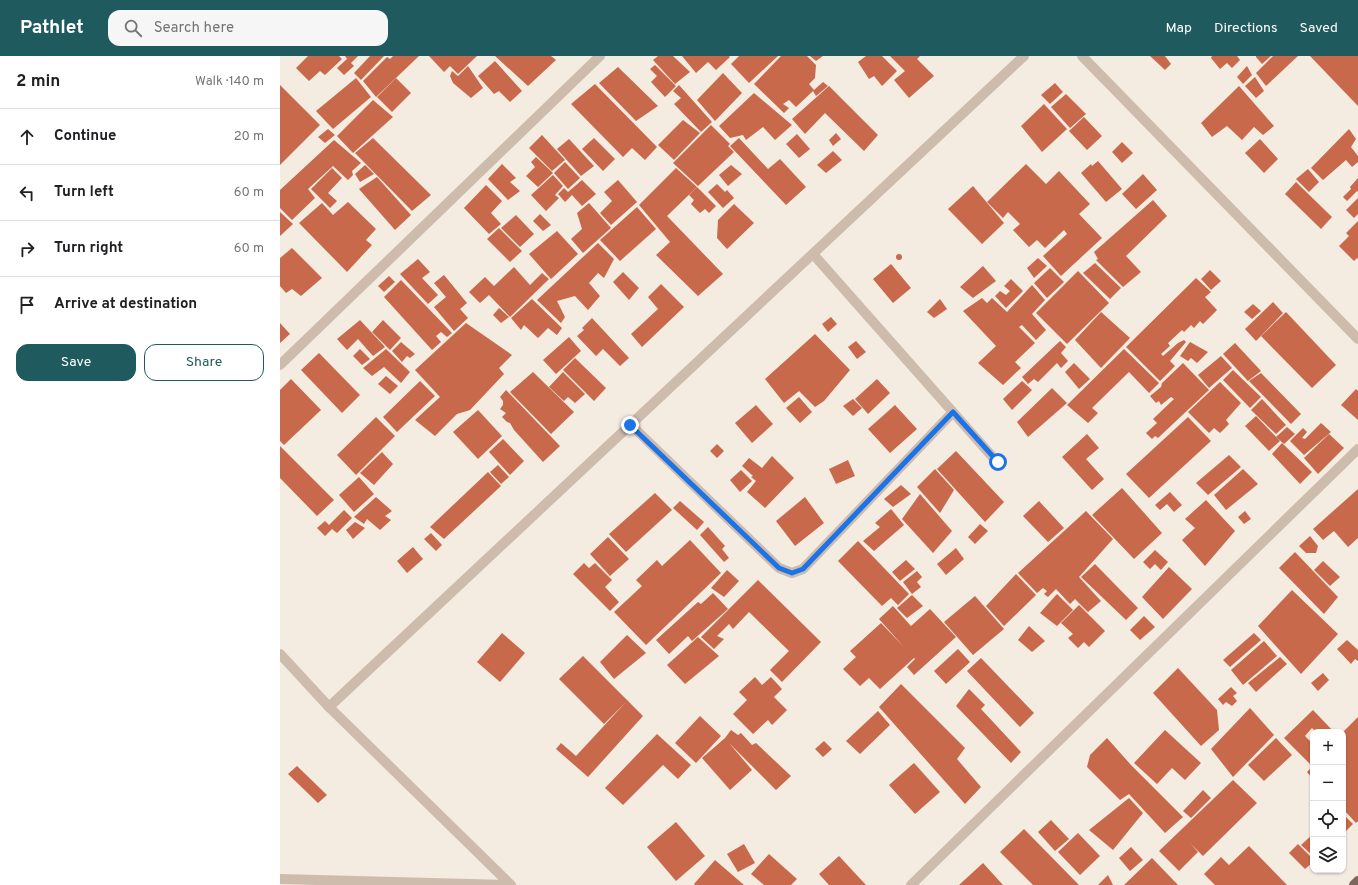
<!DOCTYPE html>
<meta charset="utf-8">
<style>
body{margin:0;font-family:Overpass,sans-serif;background:#f6f6f6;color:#202124}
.controls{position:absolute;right:12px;bottom:12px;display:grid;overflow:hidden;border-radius:8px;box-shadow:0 1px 3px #0004}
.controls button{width:36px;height:36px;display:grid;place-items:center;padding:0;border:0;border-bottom:1px solid #e0e0e0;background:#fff;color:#202124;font:20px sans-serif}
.stop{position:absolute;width:12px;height:12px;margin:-9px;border:3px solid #1a73e8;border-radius:50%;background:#fff}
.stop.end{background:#1a73e8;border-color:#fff;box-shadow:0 1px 4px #0008}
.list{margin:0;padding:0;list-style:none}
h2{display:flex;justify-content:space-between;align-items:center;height:52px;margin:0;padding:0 16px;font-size:17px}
h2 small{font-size:13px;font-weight:400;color:#757577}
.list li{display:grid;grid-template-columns:26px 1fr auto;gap:12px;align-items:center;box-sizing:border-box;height:56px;padding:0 16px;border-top:1px solid #e0e0e0}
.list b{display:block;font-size:15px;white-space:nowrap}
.list em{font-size:13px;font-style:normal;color:#757577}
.actions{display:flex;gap:8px;padding:12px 16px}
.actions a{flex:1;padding:9px 0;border:1px solid #1f5a5e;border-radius:12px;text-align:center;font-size:14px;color:#1f5a5e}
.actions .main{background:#1f5a5e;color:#fff}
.icon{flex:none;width:22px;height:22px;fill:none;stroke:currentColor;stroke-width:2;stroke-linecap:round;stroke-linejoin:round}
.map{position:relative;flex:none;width:1078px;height:829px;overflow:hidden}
header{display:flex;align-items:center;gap:24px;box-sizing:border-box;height:56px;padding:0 20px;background:#1f5a5e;color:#fff}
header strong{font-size:19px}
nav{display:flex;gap:22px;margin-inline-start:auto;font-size:14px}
.search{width:280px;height:36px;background:#f6f6f6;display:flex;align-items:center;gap:10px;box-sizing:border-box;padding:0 14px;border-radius:12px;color:#757577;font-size:15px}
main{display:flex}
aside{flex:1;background:#fff}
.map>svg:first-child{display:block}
</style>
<header>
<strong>Pathlet</strong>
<div class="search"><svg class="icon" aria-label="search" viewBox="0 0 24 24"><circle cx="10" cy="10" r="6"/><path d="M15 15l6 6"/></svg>Search here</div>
<nav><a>Map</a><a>Directions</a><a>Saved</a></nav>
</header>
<main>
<aside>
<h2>2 min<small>Walk · 140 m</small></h2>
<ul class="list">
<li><svg class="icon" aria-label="ahead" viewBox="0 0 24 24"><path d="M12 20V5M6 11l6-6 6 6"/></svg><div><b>Continue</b></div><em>20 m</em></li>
<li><svg class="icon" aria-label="left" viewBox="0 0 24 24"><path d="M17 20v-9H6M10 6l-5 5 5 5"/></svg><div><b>Turn left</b></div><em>60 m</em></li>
<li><svg class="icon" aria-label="right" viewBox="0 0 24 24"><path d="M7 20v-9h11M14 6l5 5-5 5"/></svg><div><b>Turn right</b></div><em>60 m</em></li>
<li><svg class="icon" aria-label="arrive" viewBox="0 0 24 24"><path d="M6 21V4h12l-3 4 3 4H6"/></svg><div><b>Arrive at destination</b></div></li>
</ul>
<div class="actions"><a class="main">Save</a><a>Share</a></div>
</aside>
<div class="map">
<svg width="1078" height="829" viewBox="0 0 1078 829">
<rect width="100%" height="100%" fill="#f4ebe1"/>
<!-- building -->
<g fill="#c8694b">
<path d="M28 0H59L62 3 45 19 40 15 29 25 16 12Z"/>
<path d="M65 0H78L71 7 74 10 64 19 57 12 67 3Z"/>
<path d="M90 0H104L81 24 74 17Z"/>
<path d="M113 0H139L96 41 83 25 107 1 110 3Z"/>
<path d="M149 0H197L178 18 170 10 164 16Z"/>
<path d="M215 0H271L276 4 248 30Z"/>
<path d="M378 0H393L410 16 395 28 373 4Z"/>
<path d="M402 0H449L450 1 436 14 428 6 416 17Z"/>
<path d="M459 0H498L469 27 451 8Z"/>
<path d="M501 0H527L536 9 535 22 529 28 534 34 543 26 548 30 536 40 533 35 516 51 509 44 503 48 509 52 504 57 474 28Z"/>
<path d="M530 0H543L536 5Z"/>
<path d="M586 0H602L617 15 602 30 594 20 589 23 578 6Z"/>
<path d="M610 0H640L637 3 654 20 629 42 614 24 625 15Z"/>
<path d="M870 0H885L891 8 885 14Z"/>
<path d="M932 0H957L960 4 952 12 947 7 940 13 931 2Z"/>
<path d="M976 0H991L982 8 976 1Z"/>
<path d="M993 0H1018L986 30 976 17Z"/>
<path d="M1030 0H1078V50Z"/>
<path d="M215 5 242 35 230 46 219 35 214 38 198 20Z"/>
<path d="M375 9 396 30 385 41 371 26 377 20 370 13Z"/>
<path d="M188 10 203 32 191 42 173 27 170 20 172 15 178 20Z"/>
<path d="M967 10 972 19 963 28 957 21Z"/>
<path d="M338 11 378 50 356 65 319 27Z"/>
<path d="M443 17 462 37 435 65 417 44Z"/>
<path d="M975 21 984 35 976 42 965 30Z"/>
<path d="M76 22 91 41 53 73 36 55Z"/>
<path d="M116 22 131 37 112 56 97 41Z"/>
<path d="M775 27 783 36 770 48 761 39Z"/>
<path d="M315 28 377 91 365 104 352 92 343 101 291 48Z"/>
<path d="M0 29 40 69 0 109Z"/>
<path d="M399 29 432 66 421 76 394 48 401 42 393 35Z"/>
<path d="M549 30 598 79 584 95 545 57 525 78 512 63Z"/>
<path d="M959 30 994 70 983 79 974 71 962 84 947 70 932 81 921 67Z"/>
<path d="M474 37 512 69 495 84 483 71 466 84 463 79 450 82 439 70Z"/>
<path d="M786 38 806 58 790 72 771 51Z"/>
<path d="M93 44 113 61 73 97 57 80Z"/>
<path d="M764 48 787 73 762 96 741 70Z"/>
<path d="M804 61 822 80 807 94 789 75Z"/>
<path d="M403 64 420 77 394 104 378 89Z"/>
<path d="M431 69 450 88 448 90 454 96 418 130 393 107Z"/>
<path d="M48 73 55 79 45 87 38 81Z"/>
<path d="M1069 73 1076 83 1071 91 1078 100V106L1072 111 1066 104 1043 124 1031 112Z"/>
<path d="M556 77 561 83 553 90 549 84Z"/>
<path d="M517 78 530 93 519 102 506 88Z"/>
<path d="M262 79 285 104 272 115 249 92Z"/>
<path d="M93 82 151 139 132 155 75 97Z"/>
<path d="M314 82 335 103 323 115 302 93Z"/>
<path d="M459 82 488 113 500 103 526 131 506 149 450 90Z"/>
<path d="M289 83 314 110 301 120 277 93Z"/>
<path d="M980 83 998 103 984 117 965 97Z"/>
<path d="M54 84 81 107 72 115 73 119 68 124 53 110 28 133 35 142 12 164 0 152V134Z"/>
<path d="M842 86 853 97 842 107 832 96Z"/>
<path d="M553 95 562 104 546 117 537 109Z"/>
<path d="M256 101 273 117 258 131 246 120 255 111 251 106Z"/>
<path d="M818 105 842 133 826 146 801 117 811 108 812 110Z"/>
<path d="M285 106 300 122 288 133 274 117Z"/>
<path d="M222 108 236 122 230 126 240 135 228 144 208 123Z"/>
<path d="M746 108 766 128 779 115 810 148 799 158 822 182 781 220 763 200 787 178 784 174 765 192 757 184 749 191 733 174 740 168 728 156 723 162 707 146Z"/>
<path d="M85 109 94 118 80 126 75 118Z"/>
<path d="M451 109 462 118 448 130 439 119Z"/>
<path d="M52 112 62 122 48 137 57 145 50 152 31 133Z"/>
<path d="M396 112 417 131 387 160 443 218 418 240 376 199 390 186 359 149Z"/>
<path d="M1028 113 1039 126 1029 136 1016 123Z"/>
<path d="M863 118 877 134 856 153 842 138Z"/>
<path d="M273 119 283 130 275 139 279 142 266 155 251 139Z"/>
<path d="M97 121 131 159 115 174 79 133Z"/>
<path d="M1078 122V136L1077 135 1067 145 1063 141 1071 133 1070 131Z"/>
<path d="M302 124 316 138 302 150 292 139 285 146 278 138 284 132 288 136Z"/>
<path d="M338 124 357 146 331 169 320 157 332 145 324 136Z"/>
<path d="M1016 126 1052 161 1041 173 1005 138Z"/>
<path d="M437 128 445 136 447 134 454 142 443 152 428 136Z"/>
<path d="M206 129 222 145 211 157 221 168 209 178 184 152Z"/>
<path d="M693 130 724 167 702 188 668 153Z"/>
<path d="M417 131 436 150 429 157 425 153 420 157 411 148 414 144 409 139Z"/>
<path d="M1078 142V158L1074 162 1066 154Z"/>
<path d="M873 144 887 160 846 200 861 216 843 231 816 204 818 203 814 196Z"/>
<path d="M68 146 96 173 86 184 92 189 67 216 19 167 42 147 53 159Z"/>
<path d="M309 147 331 172 303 197 291 183 302 173 297 157Z"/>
<path d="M454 148 474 167 447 193 437 182 438 164Z"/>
<path d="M357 151 376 173 340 205 320 184Z"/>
<path d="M0 156 13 168 0 180Z"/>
<path d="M260 158 271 169 263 175 253 165Z"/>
<path d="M236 159 254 178 240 191 221 172Z"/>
<path d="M1078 165V203L1077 202 1074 205 1059 190 1069 180 1066 177Z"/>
<path d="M219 172 242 195 230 206 207 183Z"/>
<path d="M277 175 298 198 271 223 249 198Z"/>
<path d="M318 187 334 203 324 222 318 217 309 227 320 240 308 254 295 240 277 245 285 261 281 267 257 244Z"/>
<path d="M12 192 42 222 21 240 12 233 6 237 0 230V202Z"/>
<circle cx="619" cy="201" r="3"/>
<path d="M758 202 767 210 754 222 747 212Z"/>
<path d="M138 203 150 216 142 222 158 239 148 248 120 218Z"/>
<path d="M815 207 841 232 830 243 803 217Z"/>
<path d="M611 208 631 232 613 247 593 223Z"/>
<path d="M703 210 716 225 693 242 680 231Z"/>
<path d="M234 211 250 229 262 217 269 223 230 261 209 239 200 247 189 236 205 221 214 230Z"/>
<path d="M770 212 784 226 767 242 754 227Z"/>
<path d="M930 214 941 225 931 234 921 223Z"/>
<path d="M798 215 829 247 787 288 756 257Z"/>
<path d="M343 216 359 232 349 244 333 226Z"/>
<path d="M164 219 187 247 180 253 188 262 174 275 154 251 166 241 154 227Z"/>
<path d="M109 220 115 226 104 236 98 230Z"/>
<path d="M916 222 931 236 925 241 937 254 923 268 920 265 914 272 911 269 904 276 902 274 888 287 890 290 881 298 883 300 898 287 904 284 906 286 890 305 895 310 880 325 846 291Z"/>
<path d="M731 223 743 235 726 252 715 240 720 235 726 239 730 235 724 230Z"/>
<path d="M121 224 172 277 167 281 161 276 156 280 161 286 152 294 104 241Z"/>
<path d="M381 228 404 251 362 291 351 278 378 253 368 241Z"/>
<path d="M752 229 765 244 752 258 766 274 756 284 742 269 739 271 755 287 735 306 741 312 723 329 698 307 716 290 683 255 702 242 707 247 712 242 727 256Z"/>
<path d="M252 243 282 272 277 279 268 272 258 282 244 269 241 274 231 262Z"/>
<path d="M660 243 667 253 654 262 647 256Z"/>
<path d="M993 246 1003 257 976 285 965 273Z"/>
<path d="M973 248 981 255 972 263 964 256Z"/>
<path d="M219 252 229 261 221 267 213 259Z"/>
<path d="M821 256 850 282 821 312 795 284Z"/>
<path d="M1006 256 1056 309 1032 332 981 280Z"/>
<path d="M551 261 557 268 548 276 542 268Z"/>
<path d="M312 262 349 302 340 310 323 293 316 300 297 280 304 274 302 272Z"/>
<path d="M80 264 105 291 93 300 78 283 67 294 57 283Z"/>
<path d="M103 264 121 282 110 294 92 276Z"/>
<path d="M0 267 10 278 0 287Z"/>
<path d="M186 267 232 299 219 312 224 318 190 354 177 358 155 380 135 364 160 341 135 314Z"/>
<path d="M535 278 570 314 544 345 535 351 519 335 504 347 485 323Z"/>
<path d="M289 281 301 295 276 318 263 304Z"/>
<path d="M576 285 586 296 577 303 568 291Z"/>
<path d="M780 285 786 291 781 297 788 305 781 312 777 307 758 326 754 323 748 328 742 321Z"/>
<path d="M121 286 135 298 130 302 127 300 122 306 112 295Z"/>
<path d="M910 286 928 296 917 307 911 302 908 305 900 300Z"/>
<path d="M955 287 981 315 968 325 943 298Z"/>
<path d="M80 293 90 303 82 309 73 300Z"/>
<path d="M106 293 130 316 121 327 104 311 92 320 83 312Z"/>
<path d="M844 293 879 327 869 337 849 316 812 352 818 357 808 367 787 349Z"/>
<path d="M39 297 80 339 62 357 21 314Z"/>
<path d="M941 300 952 312 929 332 918 319Z"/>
<path d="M295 302 326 332 314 345 283 314Z"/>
<path d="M794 307 810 323 799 333 785 316Z"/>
<path d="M903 307 929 334 878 382 875 380 872 383 866 377 877 367 873 363 894 343 891 341 881 349 879 345 876 347 870 340 881 331 882 327Z"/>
<path d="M953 314 981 341 970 352 943 324Z"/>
<path d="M253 316 294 356 271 378 230 336Z"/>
<path d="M283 316 305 338 295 347 288 341 284 345 269 331Z"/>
<path d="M981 317 1021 358 1011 368 969 325Z"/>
<path d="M106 320 118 330 110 338 98 328Z"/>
<path d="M11 323 41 354 4 389 0 385V334Z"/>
<path d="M597 323 610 337 588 358 575 343Z"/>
<path d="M140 325 155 340 117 376 103 361Z"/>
<path d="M742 325 752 334 732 354 723 343Z"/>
<path d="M940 326 961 347 946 364 949 368 940 377 934 372 929 377 908 356Z"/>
<path d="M772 332 787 347 748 381 737 366Z"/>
<path d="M1076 333 1078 335V364L1061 349Z"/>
<path d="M226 334 280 390 263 406 234 374 230 367 227 366 222 361 226 357 220 353 223 349V345L220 341Z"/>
<path d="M519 341 532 356 520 367 506 352Z"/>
<path d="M573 343 582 352 573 360 563 350Z"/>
<path d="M982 343 1006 369 996 378 971 354Z"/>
<path d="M476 349 493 368 472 387 455 367Z"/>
<path d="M615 349 637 373 610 397 588 373Z"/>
<path d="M198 354 222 380 198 403 173 376Z"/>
<path d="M976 360 1000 385 989 395 965 370Z"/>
<path d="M96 361 115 380 76 419 57 399Z"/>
<path d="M908 361 931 385 869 442 846 418Z"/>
<path d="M1041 367 1051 376 1024 399 1010 385 1023 372 1027 376 1022 382 1025 383Z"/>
<path d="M1007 371 1015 378 1004 388 996 381Z"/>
<path d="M807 378 819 392 806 403 824 423 812 434 782 401Z"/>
<path d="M1049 378 1064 392 1038 418 1024 402Z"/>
<path d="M223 383 244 405 230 419 209 396Z"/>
<path d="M1002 387 1032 416 1020 428 992 398Z"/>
<path d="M437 388 444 395 437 402 430 395Z"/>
<path d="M0 390 54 444 37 460 0 422Z"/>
<path d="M676 395 724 446 705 466 657 413Z"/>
<path d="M102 396 113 408 94 429 80 417Z"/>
<path d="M949 399 961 411 928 439 916 427Z"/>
<path d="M492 400 514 422 485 452 467 436 476 425 471 421 473 420 462 410 469 402 482 412Z"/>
<path d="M568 404 575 420 556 428 549 413Z"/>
<path d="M218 409 229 421 221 428 210 416Z"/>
<path d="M655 413 674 434 660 457 637 431Z"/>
<path d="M963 413 978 428 946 454 934 439Z"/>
<path d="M461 414 472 425 460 436 450 424Z"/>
<path d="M208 416 221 430 164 483 150 471Z"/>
<path d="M79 421 94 438 74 456 59 439Z"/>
<path d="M621 429 631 438 613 451 604 443Z"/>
<path d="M842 432 882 477 854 503 812 459Z"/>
<path d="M1078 433V482L1068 491 1054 475 1043 484 1033 473Z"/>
<path d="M890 436 902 449 894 456 887 448 880 454 875 449Z"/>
<path d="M375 437 392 454 346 496 329 478Z"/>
<path d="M640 438 672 475 653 497 622 463Z"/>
<path d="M96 441 112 455 105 460 111 464 100 474 87 463 84 468 74 461Z"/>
<path d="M525 441 544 467 515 490 496 465Z"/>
<path d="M926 444 955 475 925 510 902 484 915 472 905 463Z"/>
<path d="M400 445 424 466 417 474 393 452Z"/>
<path d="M759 445 784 472 768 486 743 460Z"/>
<path d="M611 453 624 469 594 495 583 485 600 471 595 467Z"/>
<path d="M64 454 72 462 57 477 52 473 45 480 37 472 45 465 49 469Z"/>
<path d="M806 455 833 483 799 521 821 545 808 556 795 543 790 548 776 533 768 541 764 538 767 535 763 532 757 537 738 517Z"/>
<path d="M965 455 971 463 964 468 958 461Z"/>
<path d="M75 466 85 472 73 483 66 474Z"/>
<path d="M700 468 708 475 695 488 688 481Z"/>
<path d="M428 471 445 490 442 493 449 502 444 506 420 479Z"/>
<path d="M151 477 162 489 156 495 144 483Z"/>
<path d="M1030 480 1038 490 1036 497H1026L1019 490Z"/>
<path d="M328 481 349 503 330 520 310 498Z"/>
<path d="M410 484 441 517 366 589 334 556 362 530 356 524 377 504 382 510Z"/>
<path d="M578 485 629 538 618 549 611 542 602 550 558 505Z"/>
<path d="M133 491 143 503 127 517 117 505Z"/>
<path d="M676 492 684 503 666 519 657 508Z"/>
<path d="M875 494 888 506 881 514 875 508 870 513 863 506Z"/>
<path d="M1015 496 1058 541 1044 558 999 512Z"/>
<path d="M626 504 635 513 620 525 612 516Z"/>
<path d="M1043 505 1060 521 1050 530 1034 514Z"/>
<path d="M304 507 309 512 315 507 332 524 325 531 339 546 330 555 293 518Z"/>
<path d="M815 508 858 552 846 564 801 521Z"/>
<path d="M889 511 912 533 883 563 862 541Z"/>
<path d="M447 514 459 525 444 541 431 532Z"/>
<path d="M637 515 642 521 637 526 641 531 632 538 623 526Z"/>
<path d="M736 518 756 539 724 570 706 550Z"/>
<path d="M478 524 541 586 502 626 490 614 509 595 469 556 453 573 449 568 437 580 444 583 434 593 421 581Z"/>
<path d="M1012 534 1058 578 1021 618 978 570Z"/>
<path d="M433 537 448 553 412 585 408 580 389 598 376 584 418 546 421 548Z"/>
<path d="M777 538 793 554 777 570 760 557Z"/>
<path d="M632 539 643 550 627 562 617 552Z"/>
<path d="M695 540 724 573 693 599 664 566Z"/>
<path d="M799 549 825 575 809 591 804 586 798 592 788 582 793 578 781 567Z"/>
<path d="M613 550 631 570 650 553 676 581 634 619 627 611 635 603 634 602 600 633 589 622 580 630 563 613 576 601 570 595 601 567 624 591 599 563Z"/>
<path d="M864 560 875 571 860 584 850 574Z"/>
<path d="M749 570 765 585 752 596 738 584Z"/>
<path d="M222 577 245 597 220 626 197 606Z"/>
<path d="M974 577 981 584 950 611 943 604Z"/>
<path d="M347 579 366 597 334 623 320 606Z"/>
<path d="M418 581 439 600 405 628 387 609Z"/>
<path d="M1067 584 1078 594V605L1075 603 1071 608 1057 593Z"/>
<path d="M984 585 997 600 963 629 951 614Z"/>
<path d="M678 593 690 606 666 628 654 615Z"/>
<path d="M303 600 363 660 308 721 276 693 281 687 296 700 346 646 324 668 279 623Z"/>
<path d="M1000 601 1007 608 976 636 968 627Z"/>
<path d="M701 602 754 657 740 671 687 615Z"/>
<path d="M898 612 937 654 939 674 921 690 873 637Z"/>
<path d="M1043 617 1049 624 1038 635 1031 627Z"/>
<path d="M475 621 482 629 491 621 502 633 494 641 507 654 492 669 488 664 473 678 453 658 467 644 459 636Z"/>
<path d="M621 628 685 692 677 703 701 731 685 748 599 651Z"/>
<path d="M951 631 957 637 953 640 957 645 952 650 946 646 943 649 938 643Z"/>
<path d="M689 633 705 649 701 653 741 696 731 707 676 650Z"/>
<path d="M970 652 994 679 953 721 931 693Z"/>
<path d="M1033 654 1054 676H1036L1032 672 1025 680 1030 685 1033 682V707L1031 709 1004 682Z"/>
<path d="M598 655 610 669 580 698 566 685Z"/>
<path d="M420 660 441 680 416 707 395 687Z"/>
<path d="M1078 661V765L1076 767 1063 753V676Z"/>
<path d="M451 674 458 679 461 677 472 689 476 687 511 720 496 734 449 687 472 714 450 734 422 702 445 682Z"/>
<path d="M885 674 921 707 905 724 892 712 877 728 854 707Z"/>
<path d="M377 678 411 709 398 723 383 709 343 749 325 732Z"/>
<path d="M827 682 851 709 903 761 885 777 849 738 840 744 807 711 810 699Z"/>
<path d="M996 682 1012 699 984 725 968 709Z"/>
<path d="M544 685 552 693 543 701 535 693Z"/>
<path d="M634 707 660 736 635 758 609 729Z"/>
<path d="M17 710 47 739 38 747 8 718Z"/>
<path d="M1033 710V723L1027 716Z"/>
<path d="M953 724 977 747 923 800 910 787 918 796 899 815 879 795Z"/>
<path d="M923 734 931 742 911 762 903 755Z"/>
<path d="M849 742 863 757 833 794 809 774Z"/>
<path d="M1063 758 1073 768 1063 778Z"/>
<path d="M771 764 789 783 775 795 758 776Z"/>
<path d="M396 766 425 800 396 825 367 791Z"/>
<path d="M744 773 799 829H753L720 796Z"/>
<path d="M798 777 820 800 800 819 778 796Z"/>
<path d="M1033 778V800L1021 789Z"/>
<path d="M464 788 475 807 458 816 447 798Z"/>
<path d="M1018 788 1033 803V806L1025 813 1009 797Z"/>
<path d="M969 790 1007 829H935L924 818 941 801 949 809Z"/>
<path d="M851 791 863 804 850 815 839 802Z"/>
<path d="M489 798 517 823 511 829H484L471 818Z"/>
<path d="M559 800 586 829H549L539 818Z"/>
<path d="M872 802 898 829H844Z"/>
<path d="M435 804 464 829H415L414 828Z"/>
<path d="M703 807 723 829H679Z"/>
<path d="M828 819 833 829H818Z"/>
</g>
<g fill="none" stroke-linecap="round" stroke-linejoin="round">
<!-- minor -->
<g stroke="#cdbbac" stroke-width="10">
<path d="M802 0 1078 283"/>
<path d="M533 198 717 406"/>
<path d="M0 309 320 0"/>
<path d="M351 369 499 512 512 517 523 513 673 356"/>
<path d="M0 598 49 651 231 829"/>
<path d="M49 651 744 0"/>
<path d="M0 823 227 829"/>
<path d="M631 829 1078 393"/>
</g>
<!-- major -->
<path stroke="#7d675c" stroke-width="10" d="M1074 829 1078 825"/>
</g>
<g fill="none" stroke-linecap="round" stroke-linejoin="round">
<!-- route -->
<path stroke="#1a73e8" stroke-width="5" d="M350 369 499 512 512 517 523 513 673 356 718 406"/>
</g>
</svg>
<div class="controls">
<button>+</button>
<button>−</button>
<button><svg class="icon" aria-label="locate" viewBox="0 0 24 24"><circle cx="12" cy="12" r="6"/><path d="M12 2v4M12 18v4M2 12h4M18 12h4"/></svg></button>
<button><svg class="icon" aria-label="layers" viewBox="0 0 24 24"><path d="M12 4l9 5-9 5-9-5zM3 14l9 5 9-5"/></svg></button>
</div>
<div class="stop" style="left:718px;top:406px"></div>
<div class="stop end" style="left:350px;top:369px"></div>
</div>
</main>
